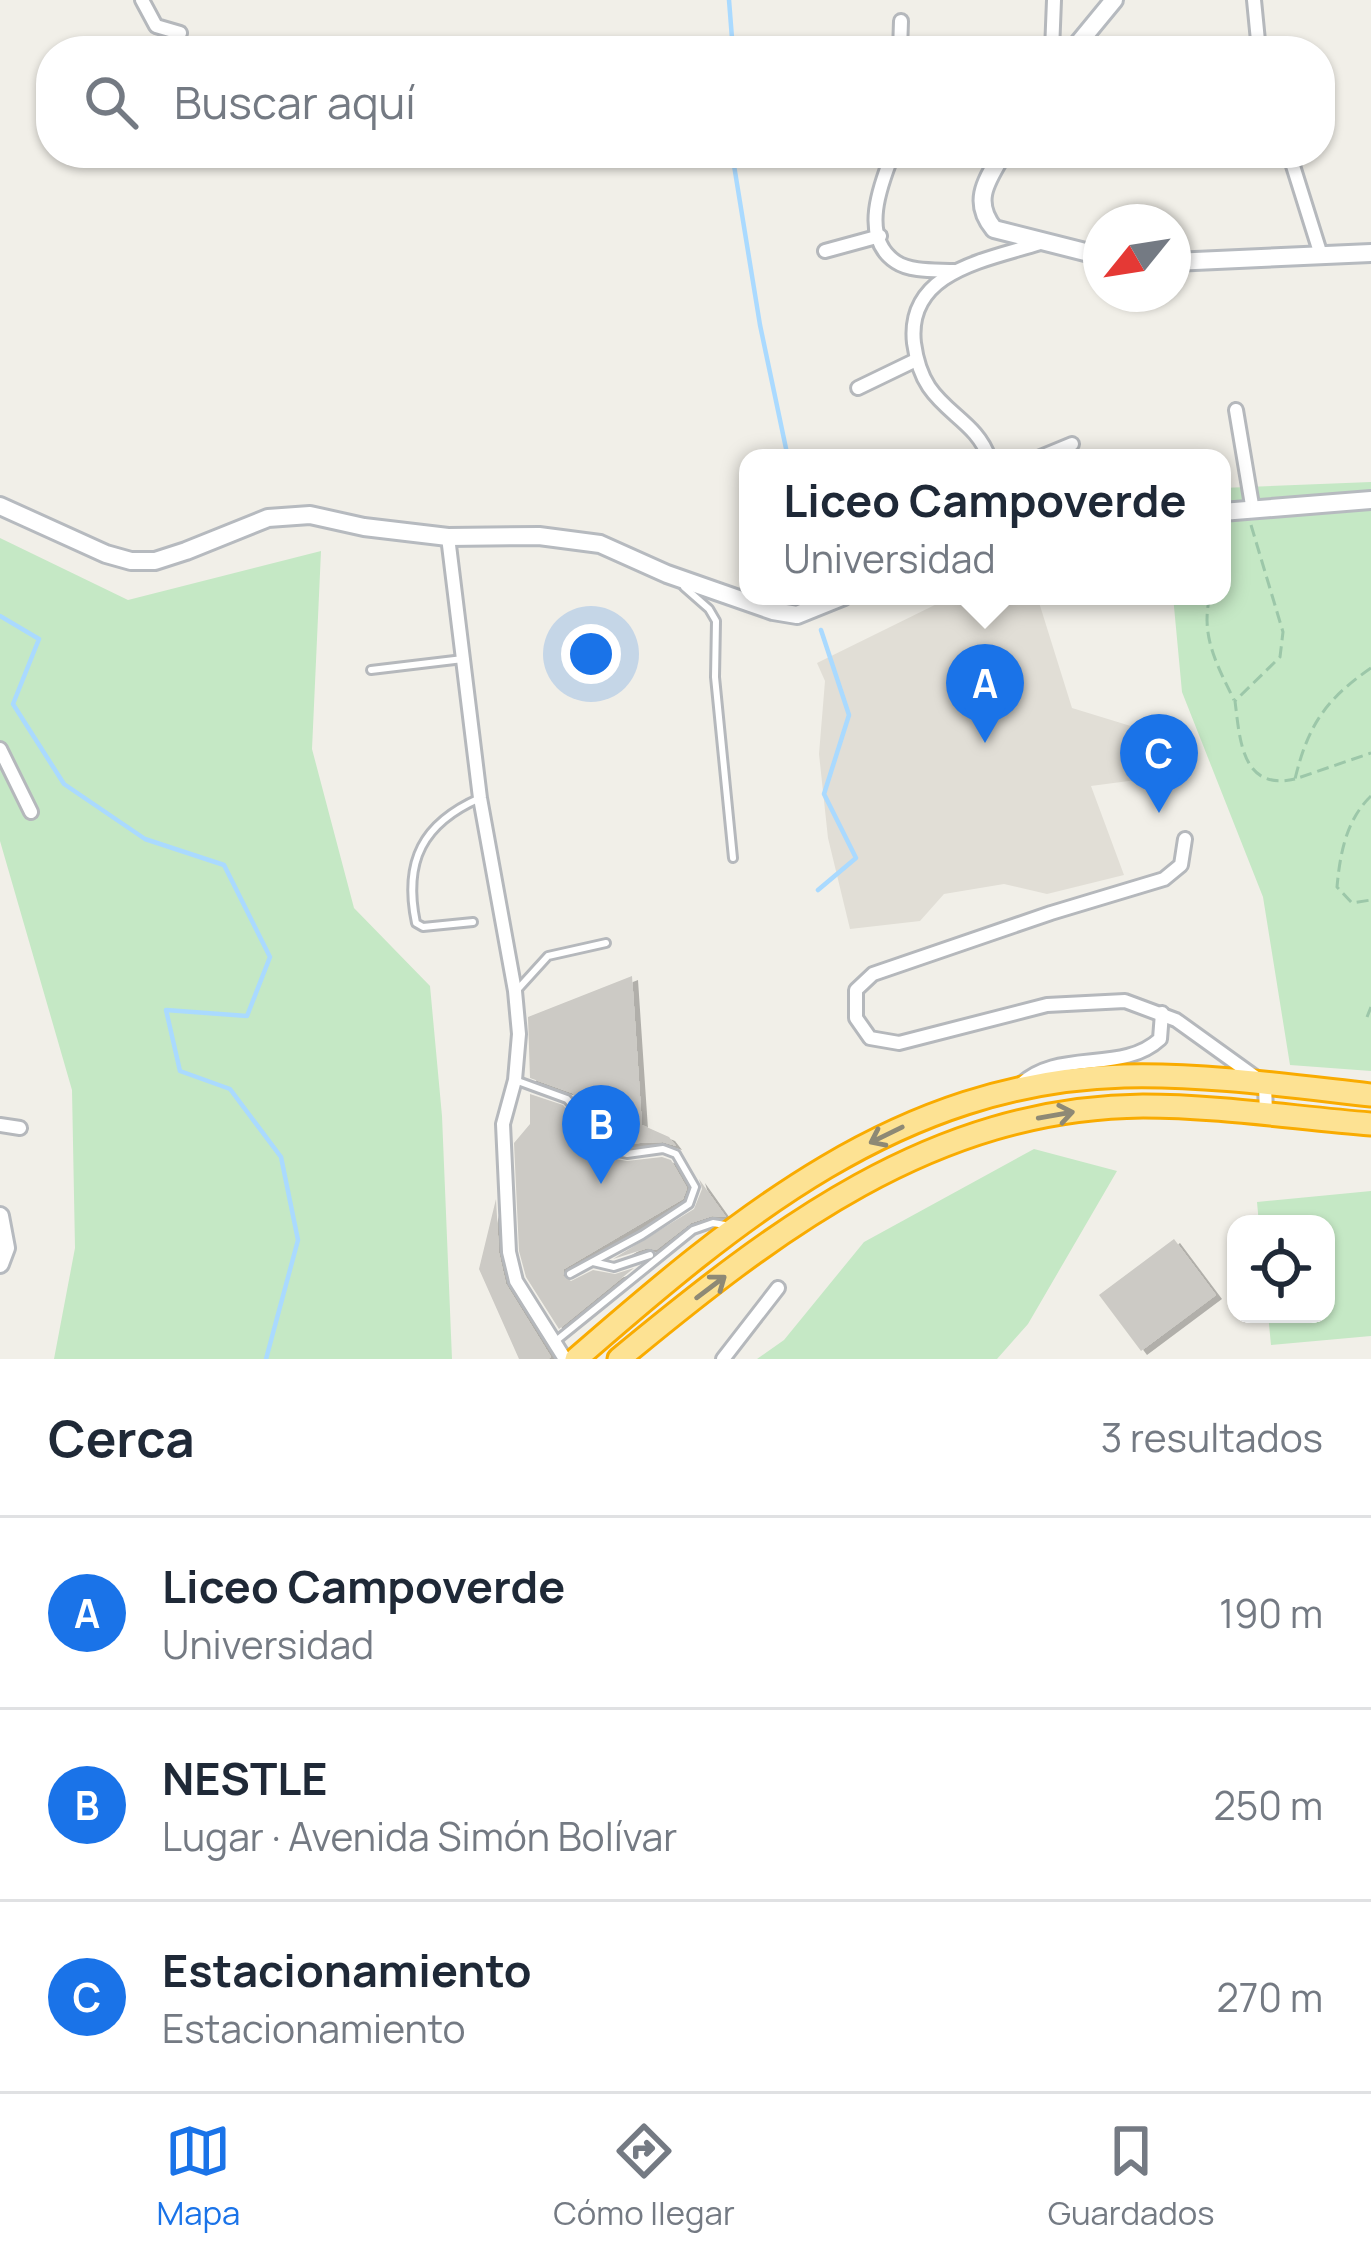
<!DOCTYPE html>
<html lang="es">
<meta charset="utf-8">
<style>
body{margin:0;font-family:Manrope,sans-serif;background:#f6f6f7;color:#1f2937}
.controls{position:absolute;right:36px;bottom:36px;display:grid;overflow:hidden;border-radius:24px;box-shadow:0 3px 9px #0004}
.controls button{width:108px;height:108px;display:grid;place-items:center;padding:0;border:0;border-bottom:3px solid #e0e1e3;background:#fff;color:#1f2937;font:60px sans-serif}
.compass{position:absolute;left:1083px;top:204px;width:108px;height:108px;border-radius:50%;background:#fff;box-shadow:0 3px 9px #0004;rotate:240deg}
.you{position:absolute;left:591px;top:654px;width:42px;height:42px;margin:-30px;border:9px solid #fff;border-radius:50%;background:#1a73e8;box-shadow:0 0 0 18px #1a73e833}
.badge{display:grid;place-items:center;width:78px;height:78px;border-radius:50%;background:#1a73e8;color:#fff;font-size:39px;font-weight:700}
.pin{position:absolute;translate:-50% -99px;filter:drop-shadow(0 3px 6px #0008)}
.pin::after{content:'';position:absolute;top:63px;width:42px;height:36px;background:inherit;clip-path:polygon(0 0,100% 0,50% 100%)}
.popup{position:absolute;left:739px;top:449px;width:492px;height:156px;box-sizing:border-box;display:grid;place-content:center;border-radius:24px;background:#fff;filter:drop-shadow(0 3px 9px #0005);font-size:39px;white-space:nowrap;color:#747a83}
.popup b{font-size:45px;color:#1f2937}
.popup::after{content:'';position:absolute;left:50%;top:100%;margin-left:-24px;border:24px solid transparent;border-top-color:#fff}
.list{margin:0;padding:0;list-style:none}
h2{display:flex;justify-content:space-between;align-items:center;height:156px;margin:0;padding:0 48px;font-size:51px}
h2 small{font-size:39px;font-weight:400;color:#747a83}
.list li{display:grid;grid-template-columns:78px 1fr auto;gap:36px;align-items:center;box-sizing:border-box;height:192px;padding:0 48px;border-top:3px solid #e0e1e3}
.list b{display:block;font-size:45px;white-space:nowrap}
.list p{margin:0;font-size:39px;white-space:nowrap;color:#747a83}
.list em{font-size:39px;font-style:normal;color:#747a83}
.icon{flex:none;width:66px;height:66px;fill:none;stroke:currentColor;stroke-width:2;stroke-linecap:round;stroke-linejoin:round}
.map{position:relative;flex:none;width:1371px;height:1359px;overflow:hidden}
.search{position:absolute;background:#fff;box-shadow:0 3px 9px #0004;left:36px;right:36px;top:36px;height:132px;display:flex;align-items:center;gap:30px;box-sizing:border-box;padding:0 42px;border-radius:48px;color:#747a83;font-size:45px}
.sheet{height:732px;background:#fff}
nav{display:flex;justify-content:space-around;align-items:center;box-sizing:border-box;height:168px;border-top:3px solid #e0e1e3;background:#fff;font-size:33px;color:#747a83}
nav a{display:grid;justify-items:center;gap:6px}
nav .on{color:#1a73e8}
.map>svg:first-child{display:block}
</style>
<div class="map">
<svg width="1371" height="1359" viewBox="0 0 1371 1359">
<defs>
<filter id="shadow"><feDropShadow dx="6" dy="4" stdDeviation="0" flood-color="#0004"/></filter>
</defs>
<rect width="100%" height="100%" fill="#f1efe8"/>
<!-- education -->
<path fill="#e1ded6" d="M953 596H1037L1072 708 1147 731 1159 777 1091 786 1124 875 1047 894 1004 884 944 894 920 921 850 929 828 838 819 754 825 681 817 663Z"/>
<!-- green -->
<g fill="#c5e8c5">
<path d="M1371 482V1071L1290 1065 1263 897 1182 692 1173 596H1222V488Z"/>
<path d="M0 538 128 600 321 551 312 749 354 908 430 986 442 1116 452 1359H54L75 1248 72 1090 0 841Z"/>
<path d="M1034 1149 1117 1171 1028 1324 997 1359H757L784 1340 864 1242Z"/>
<path d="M1371 1191V1336L1271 1345 1268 1314H1326V1224H1259L1257 1202Z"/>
</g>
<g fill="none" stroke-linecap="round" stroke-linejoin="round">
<!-- stream -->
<g stroke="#aadaff" stroke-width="4.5">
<path d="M729 0 733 51"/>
<path d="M732 153 760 325 788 458"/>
<path d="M0 616 39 639 13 704 64 784 145 839 224 865 270 957 247 1016 166 1010 180 1071 230 1089 281 1157 298 1240 266 1359"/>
<path d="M818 890 856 858 824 794 849 715 821 630"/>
</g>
</g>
<!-- building -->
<g fill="#cccac5" filter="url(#shadow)">
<path d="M632 976 642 1125 669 1137 676 1146 663 1142 617 1144 572 1093 530 1078 528 1017Z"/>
<path d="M530 1094 563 1105 610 1158 627 1161 662 1157 671 1160 687 1188 683 1199 564 1269 563 1276 571 1281 593 1270 615 1274 634 1268 559 1329 526 1277 519 1251 514 1143 530 1124Z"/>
<path d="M699 1179 726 1217 712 1216 691 1223 656 1250 648 1248 613 1259 694 1209 702 1189Z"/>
<path d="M496 1199 499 1253 506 1284 551 1357 548 1359H519L479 1269Z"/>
<path d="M1174 1239 1216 1295 1141 1351 1099 1295Z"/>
</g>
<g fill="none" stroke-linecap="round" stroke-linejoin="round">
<defs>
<g id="lane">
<path d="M684 587 709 609 716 621 715 677 733 858"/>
<path d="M371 670 463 659"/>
<path d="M473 922 423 927 416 923C403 861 423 823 480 798"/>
<path d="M518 989 548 956 606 943"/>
<path d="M515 1080 567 1099 613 1151 627 1154 663 1149 676 1154 695 1187 689 1204 642 1235 570 1274"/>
<path d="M593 1262 614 1267 650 1255"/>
<path d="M557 1340 693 1230 713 1223 731 1226"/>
</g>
<g id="street">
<path d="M142 0 156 26 180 33"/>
<path d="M1254 0 1259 51"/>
<path d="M900 50 919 51"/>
<path d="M900 51 901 21"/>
<path d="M1052 51 1054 0"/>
<path d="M893 153C881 183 859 238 896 262 911 272 936 270 954 271"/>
<path d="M1289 153 1320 252"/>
<path d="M825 251 880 236"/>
<path d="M858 388 916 360"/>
<path d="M1236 410 1253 511"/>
<path d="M989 458C978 425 948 415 929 387 921 375 916 358 914 343 906 271 987 260 1040 243"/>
<path d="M1038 458 1072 444"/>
<path d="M448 537 480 798 515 991 519 1034 515 1080 503 1124 509 1252 516 1281 565 1359"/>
<path d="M0 749 31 812"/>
<path d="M1185 839 1181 865 1164 879 1051 913 873 974 856 990V1018L870 1038 899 1043 1047 1005 1125 1001 1176 1020 1265 1084 1266 1115"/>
<path d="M1018 1087C1057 1047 1121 1075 1160 1039L1162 1013"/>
<path d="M0 1125 20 1128"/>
<path d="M723 1359 778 1288"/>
</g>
<g id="secondary">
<path d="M1072 51 1114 0"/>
<path d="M1003 153C987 180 971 201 994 229L1101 256"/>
<path d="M1173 262 1371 253"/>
<path d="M0 506 106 554 131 561H155L186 551 268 518 310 515 364 527 448 537 539 536 600 544 667 574 773 611 797 615 844 596"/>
<path d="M1222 512 1371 500"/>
<path d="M0 1216 6 1248 0 1264"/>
</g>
<g id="highway">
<path d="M576 1359C737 1219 899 1082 1124 1076 1206 1074 1290 1086 1371 1095"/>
<path d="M619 1359C774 1231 932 1108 1143 1106 1218 1106 1296 1118 1371 1124"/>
</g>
</defs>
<!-- lane casing -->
<use href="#lane" stroke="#b5b8bc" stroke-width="12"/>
<!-- street casing -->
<use href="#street" stroke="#b5b8bc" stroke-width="18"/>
<!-- secondary casing -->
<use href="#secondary" stroke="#b6babf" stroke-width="22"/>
<!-- highway casing -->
<use href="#highway" stroke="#f9ab00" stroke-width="27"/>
<!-- path -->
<g stroke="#9cc7a9" stroke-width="3" stroke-dasharray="12 6" stroke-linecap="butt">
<path d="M1251 525 1283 632 1280 657 1235 701C1240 741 1242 791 1295 779"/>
<path d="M1210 596C1200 635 1217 665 1234 700"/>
<path d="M1371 668C1326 699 1308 725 1295 779L1371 753"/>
<path d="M1371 796C1346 820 1340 854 1337 887L1352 903 1371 900"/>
<path d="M1367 1017 1371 1007"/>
</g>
<!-- lane -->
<use href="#lane" stroke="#fff" stroke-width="6"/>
<!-- street -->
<use href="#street" stroke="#fff" stroke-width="12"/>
<!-- secondary -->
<use href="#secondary" stroke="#fff" stroke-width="16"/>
<!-- highway -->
<use href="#highway" stroke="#fde293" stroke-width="21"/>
</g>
<!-- one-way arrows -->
<defs><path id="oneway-shaft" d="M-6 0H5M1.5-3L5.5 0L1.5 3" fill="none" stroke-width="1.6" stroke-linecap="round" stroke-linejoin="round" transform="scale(3)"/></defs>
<g stroke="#8e8975">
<use href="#oneway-shaft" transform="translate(1056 1115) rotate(-10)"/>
<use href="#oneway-shaft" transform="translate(886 1135) rotate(154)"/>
<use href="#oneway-shaft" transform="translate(711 1287) rotate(-37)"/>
</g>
</svg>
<div class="controls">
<button><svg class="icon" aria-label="locate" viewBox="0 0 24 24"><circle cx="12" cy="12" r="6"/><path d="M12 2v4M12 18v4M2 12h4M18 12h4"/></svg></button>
</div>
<svg class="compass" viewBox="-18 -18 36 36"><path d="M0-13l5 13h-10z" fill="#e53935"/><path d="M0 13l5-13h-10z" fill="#747a83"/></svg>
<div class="you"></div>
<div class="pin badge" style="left:985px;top:743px">A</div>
<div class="popup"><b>Liceo Campoverde</b>Universidad</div>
<div class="pin badge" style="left:601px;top:1184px">B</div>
<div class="pin badge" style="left:1159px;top:813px">C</div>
<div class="search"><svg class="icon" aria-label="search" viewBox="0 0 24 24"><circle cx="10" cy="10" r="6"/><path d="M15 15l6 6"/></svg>Buscar aquí</div>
</div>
<section class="sheet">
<h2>Cerca<small>3 resultados</small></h2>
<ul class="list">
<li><span class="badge">A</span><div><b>Liceo Campoverde</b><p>Universidad</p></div><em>190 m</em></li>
<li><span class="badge">B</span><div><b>NESTLE</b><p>Lugar · Avenida Simón Bolívar</p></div><em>250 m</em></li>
<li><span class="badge">C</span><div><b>Estacionamiento</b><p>Estacionamiento</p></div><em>270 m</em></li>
</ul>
</section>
<nav>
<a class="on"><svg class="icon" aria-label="map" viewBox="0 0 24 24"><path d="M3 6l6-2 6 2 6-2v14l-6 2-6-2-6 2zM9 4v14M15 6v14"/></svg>Mapa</a>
<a><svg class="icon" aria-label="directions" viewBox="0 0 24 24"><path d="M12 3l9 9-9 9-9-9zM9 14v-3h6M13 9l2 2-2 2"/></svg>Cómo llegar</a>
<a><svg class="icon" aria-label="saved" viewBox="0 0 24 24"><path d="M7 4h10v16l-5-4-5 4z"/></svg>Guardados</a>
</nav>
